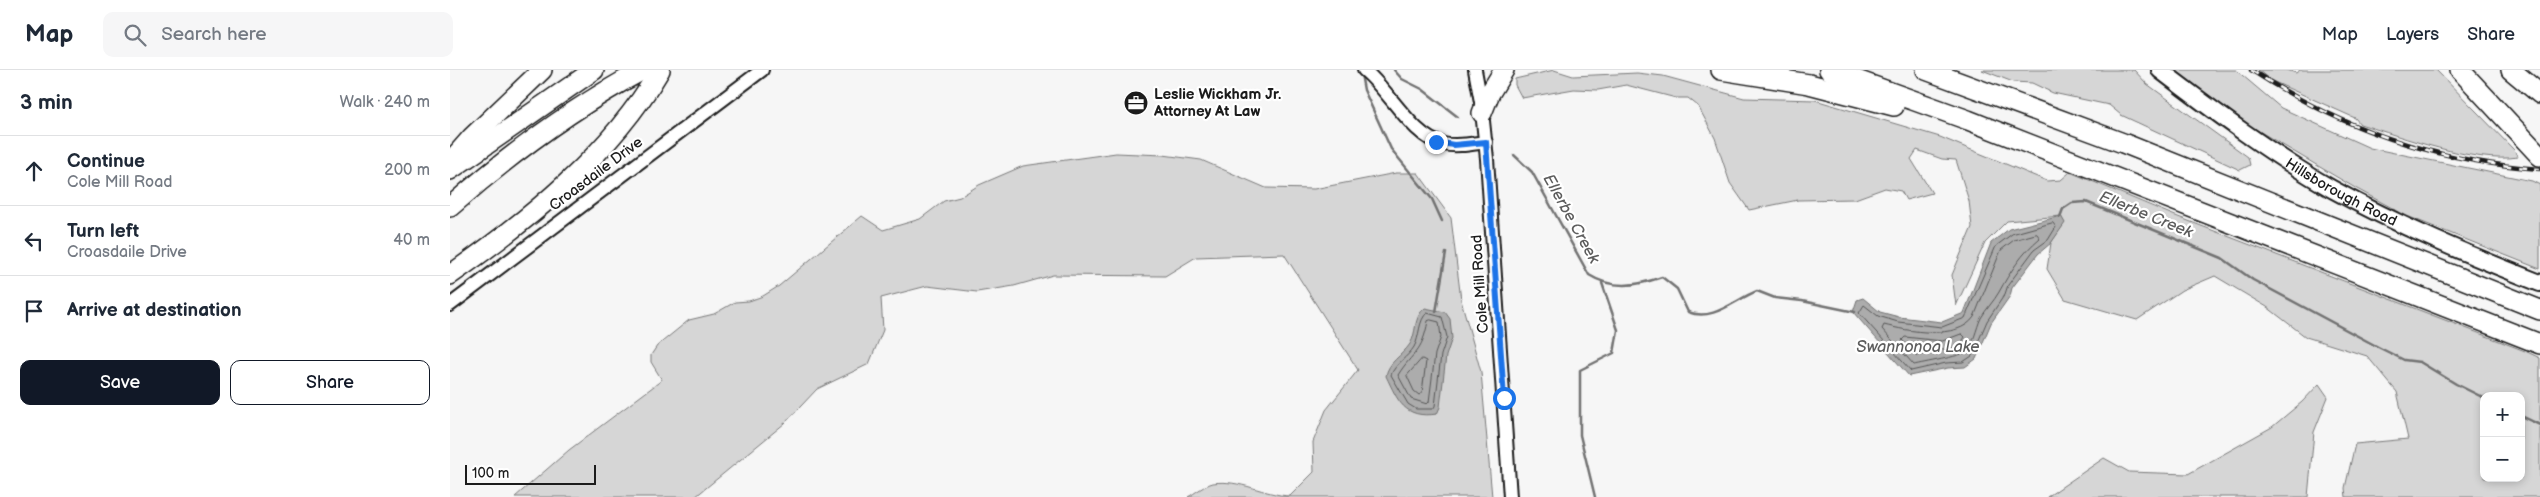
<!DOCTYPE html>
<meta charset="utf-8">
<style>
body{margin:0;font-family:"Balsamiq Sans",sans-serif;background:#f6f6f7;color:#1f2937}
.controls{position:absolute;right:15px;bottom:15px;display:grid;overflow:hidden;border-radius:10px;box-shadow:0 2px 8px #0003}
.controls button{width:45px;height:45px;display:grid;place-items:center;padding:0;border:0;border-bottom:1px solid #e0e1e3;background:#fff;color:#1f2937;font:25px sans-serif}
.scale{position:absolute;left:15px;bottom:12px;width:131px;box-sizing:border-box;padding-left:5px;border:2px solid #1c1c1c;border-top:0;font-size:14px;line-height:18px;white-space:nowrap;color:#1c1c1c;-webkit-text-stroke:4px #fff;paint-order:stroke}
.stop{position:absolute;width:15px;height:15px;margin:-11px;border:4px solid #1a73e8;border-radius:50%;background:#fff}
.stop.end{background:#1a73e8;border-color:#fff;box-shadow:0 1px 5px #0008}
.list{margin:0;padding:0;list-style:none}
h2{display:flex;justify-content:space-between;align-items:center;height:65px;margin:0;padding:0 20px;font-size:21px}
h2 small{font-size:16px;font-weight:400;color:#747a83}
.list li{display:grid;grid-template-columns:32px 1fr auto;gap:15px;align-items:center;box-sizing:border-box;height:70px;padding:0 20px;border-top:1px solid #e0e1e3}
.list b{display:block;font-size:19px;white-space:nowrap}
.list p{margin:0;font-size:16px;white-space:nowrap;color:#747a83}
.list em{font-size:16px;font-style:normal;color:#747a83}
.actions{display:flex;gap:10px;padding:15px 20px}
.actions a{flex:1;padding:11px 0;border:1px solid #111827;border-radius:10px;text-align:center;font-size:18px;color:#111827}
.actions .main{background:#111827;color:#fff}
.icon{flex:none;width:28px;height:28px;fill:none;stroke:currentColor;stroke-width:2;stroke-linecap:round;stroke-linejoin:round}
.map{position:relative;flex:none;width:2090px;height:427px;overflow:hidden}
header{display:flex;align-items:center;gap:30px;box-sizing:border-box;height:70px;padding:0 25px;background:#fff;border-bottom:1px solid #e0e1e3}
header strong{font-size:24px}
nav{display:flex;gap:28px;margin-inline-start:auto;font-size:18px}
.search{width:350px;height:45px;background:#f6f6f7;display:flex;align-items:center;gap:12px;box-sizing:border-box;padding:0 18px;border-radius:10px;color:#747a83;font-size:19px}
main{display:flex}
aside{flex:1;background:#fff}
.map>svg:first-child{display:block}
</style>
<header>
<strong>Map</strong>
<div class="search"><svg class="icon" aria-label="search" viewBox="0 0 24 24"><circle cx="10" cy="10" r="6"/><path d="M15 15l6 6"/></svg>Search here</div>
<nav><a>Map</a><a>Layers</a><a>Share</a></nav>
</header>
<main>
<aside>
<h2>3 min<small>Walk · 240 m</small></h2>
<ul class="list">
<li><svg class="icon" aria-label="ahead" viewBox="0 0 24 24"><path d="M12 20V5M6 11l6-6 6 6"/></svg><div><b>Continue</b><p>Cole Mill Road</p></div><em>200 m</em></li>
<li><svg class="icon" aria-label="left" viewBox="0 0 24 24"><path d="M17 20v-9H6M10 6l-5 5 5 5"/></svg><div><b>Turn left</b><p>Croasdaile Drive</p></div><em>40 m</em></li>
<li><svg class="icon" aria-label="arrive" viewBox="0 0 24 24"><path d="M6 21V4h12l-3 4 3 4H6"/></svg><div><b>Arrive at destination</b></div></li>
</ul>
<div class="actions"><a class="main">Save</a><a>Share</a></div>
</aside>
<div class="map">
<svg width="2090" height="427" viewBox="0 0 2090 427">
<rect width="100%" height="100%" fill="#f6f6f6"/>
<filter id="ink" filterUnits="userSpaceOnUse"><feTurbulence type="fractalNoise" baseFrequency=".02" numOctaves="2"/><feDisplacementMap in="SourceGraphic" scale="10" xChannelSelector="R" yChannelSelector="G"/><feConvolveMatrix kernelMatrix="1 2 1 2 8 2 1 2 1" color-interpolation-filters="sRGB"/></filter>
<g filter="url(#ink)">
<!-- green -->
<g fill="#d6d6d6" stroke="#797979" fill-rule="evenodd">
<path d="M1104 0 1123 6 1187 3 1213 6 1294 28 1365 30 1490 67 1597 111 1611 110 1620 102 1723 145 2075 281 2090 288V427H1896L1895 418 1905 374 1958 369 1947 322 1917 286 1856 267 1817 237 1765 206 1732 220 1687 250 1615 229 1597 199 1601 173 1614 153 1611 146 1557 151 1535 173 1506 236 1502 205 1522 157 1519 131 1506 90 1492 89 1467 80 1461 89 1482 123 1456 130 1451 121 1435 118 1405 129 1348 130 1299 140 1280 113 1265 68 1248 36 1238 28H1226L1176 15 1148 20 1124 19 1072 28 1065 15V9ZM2034 326H2071V408H2034Z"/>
<path d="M1532 0H1684L1697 14 1798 87 1800 95 1790 100 1671 45 1659 35 1603 23 1582 13 1563 12Z"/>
<path d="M1725 0H1786L1831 38 1920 78 2082 111 2090 115V199L1957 146 1907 119 1797 54Z"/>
<path d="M1808 0H1837L1846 3 1850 0H1986L2065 81 2068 87C2025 94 1952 67 1910 54L1905 48 1820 10Z"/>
<path d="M666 83 713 85 751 90 816 118 864 119 946 103H968L1001 148 1011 230 1031 302 1042 427H738C745 423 755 415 763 413 790 409 814 425 840 426L864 402 863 372 876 340 908 300 834 184 746 187 715 206 603 205 564 216 527 222 477 216 431 228 433 260 419 294 367 319 335 353 245 427H65L119 380 212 310 201 292V285L207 276 239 250 264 244 285 232 299 231 313 226 329 216 412 146 433 160 470 149 494 131 510 127 529 115 573 96Z"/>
<path d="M1869 314 1878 327 1864 362 1858 427H1597L1654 388 1679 402 1738 404 1822 357 1852 332Z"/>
</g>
<!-- water -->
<g fill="#acacac" stroke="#727272">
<path d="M1611 146 1615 153 1601 173 1588 184 1562 218 1560 226 1541 253 1526 289 1515 297 1498 298 1459 306 1403 242 1407 230 1413 228 1430 242 1449 247 1492 252 1514 243 1541 173 1559 159Z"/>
<path d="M975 238 995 242 1000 249 1002 268 996 286 990 337 987 344C954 349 948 331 936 306 938 292 952 286 960 274 967 263 963 247 975 238Z"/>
</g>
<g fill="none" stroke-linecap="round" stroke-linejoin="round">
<!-- shore -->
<g stroke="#565656" stroke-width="1">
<path d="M1603 153 1606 157 1598 170 1584 180 1558 215 1555 224 1537 251 1522 286 1513 292 1496 293 1461 301 1409 243 1414 235 1428 246 1448 252 1492 257 1515 248 1546 176 1562 164Z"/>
<path d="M1587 164 1590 168C1572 183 1560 202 1549 222 1544 231 1536 239 1531 248 1526 258 1524 275 1515 282 1512 286 1472 293 1464 295L1432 259 1434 255C1457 261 1508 271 1524 247L1551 180 1564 170Z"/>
<path d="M977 243 992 247 997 267 991 285 985 336 983 339H966L958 334 941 305C945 294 958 287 964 277 970 267 968 250 977 243Z"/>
<path d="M981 250 989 252 991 267 985 284 979 332 977 334 961 329 948 305C963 281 972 284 978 251Z"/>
<path d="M1512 264 1515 267 1508 278 1493 279 1467 286 1452 270 1455 267 1492 271Z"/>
<path d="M972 289 976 291 972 323 969 325 964 321 957 306Z"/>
</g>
<!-- stream -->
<g stroke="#727272" stroke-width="2.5">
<path d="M944 0 952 9 972 19 1008 47"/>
<path d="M911 4 914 20 941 79 982 129 992 151"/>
<path d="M1064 85 1082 102 1139 205C1163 220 1186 216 1212 207L1227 219 1238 242C1263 252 1284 230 1307 221L1325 228 1352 231 1405 242"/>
<path d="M1610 147 1613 139 1622 133 1636 132 1772 188 1803 210 1930 278 1954 290 1970 292 2006 314 2034 328"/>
<path d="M986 242 996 183"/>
<path d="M2071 346 2090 355"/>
<path d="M1145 427 1130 365V300L1164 283 1168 260 1152 213"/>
</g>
<defs>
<g id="minor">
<path d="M914 0C939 20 963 68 993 74 1007 77 1021 74 1036 72"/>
<path d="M1025 0 1031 32 1037 89 1060 427"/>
<path d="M0 235 312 0"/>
</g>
<g id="major">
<path id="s1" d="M1710 0C1765 42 1821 84 1882 119 1949 156 2019 185 2090 213"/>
</g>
<g id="highway">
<path d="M1271 0 1359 14 1444 36"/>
<path d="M1379 0 1518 50 2090 274"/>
<path d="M1476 0 1673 73 2090 240"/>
<path d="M2010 0 2090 86"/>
<path d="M2061 0 2090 24"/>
<path d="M1032 43 1040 23 1054 0"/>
<path d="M1 91 22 67 92 0"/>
<path d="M0 100 144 0"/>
<path d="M0 137C59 85 124 37 193 0"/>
<path d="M0 205C80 149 160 85 210 0"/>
</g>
</defs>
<!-- minor casing -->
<use href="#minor" stroke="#1c1c1c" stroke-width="16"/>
<!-- major casing -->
<use href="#major" stroke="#1c1c1c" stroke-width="20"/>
<!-- highway casing -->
<use href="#highway" stroke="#1c1c1c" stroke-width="22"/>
<!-- minor -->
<use href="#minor" stroke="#fff" stroke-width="12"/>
<!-- major -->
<use href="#major" stroke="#fff" stroke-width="16"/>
<!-- highway -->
<use href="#highway" stroke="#fff" stroke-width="19"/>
<defs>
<path id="rail" d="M1801 0C1888 57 1986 92 2090 99"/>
</defs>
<!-- rail casing -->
<use href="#rail" stroke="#1c1c1c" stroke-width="4.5"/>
<!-- rail -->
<use href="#rail" stroke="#fff" stroke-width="2.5" stroke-dasharray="8" stroke-linecap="butt"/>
</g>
</g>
<g fill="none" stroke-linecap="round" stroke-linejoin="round" filter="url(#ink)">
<!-- route -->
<path stroke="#1a73e8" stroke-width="6" d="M986 72 1004 75 1036 72 1054 328"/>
</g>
<!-- icons -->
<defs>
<symbol id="office-disc" viewBox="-11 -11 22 22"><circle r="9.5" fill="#1c1c1c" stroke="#fff"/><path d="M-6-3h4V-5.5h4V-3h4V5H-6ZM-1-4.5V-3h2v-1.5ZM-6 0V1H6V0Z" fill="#fff"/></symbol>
</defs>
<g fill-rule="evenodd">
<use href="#office-disc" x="672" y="19" width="28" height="28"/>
</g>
<g text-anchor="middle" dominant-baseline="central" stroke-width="4.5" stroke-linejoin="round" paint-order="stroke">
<!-- poi labels -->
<g font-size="15" font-weight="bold" fill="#1c1c1c" stroke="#fff" text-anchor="start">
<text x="704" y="24">Leslie Wickham Jr.<tspan x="704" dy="17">Attorney At Law</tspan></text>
</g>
<!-- street labels -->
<g font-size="15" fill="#1c1c1c" stroke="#fff">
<text transform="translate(146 104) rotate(-37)">Croasdaile Drive</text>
<text stroke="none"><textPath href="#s1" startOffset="219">Hillsborough Road</textPath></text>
<text transform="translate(1030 214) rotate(-94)">Cole Mill Road</text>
</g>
<!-- water labels -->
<g font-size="16" font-style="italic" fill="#5d5d5d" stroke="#fff">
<text transform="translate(1696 145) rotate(22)">Ellerbe Creek</text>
<text transform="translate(1121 149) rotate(61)">Ellerbe Creek</text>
<text x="1468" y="277">Swannonoa Lake</text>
</g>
</g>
</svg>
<div class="controls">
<button>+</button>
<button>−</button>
</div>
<div class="scale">100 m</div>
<div class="stop" style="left:1054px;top:328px"></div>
<div class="stop end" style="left:986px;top:72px"></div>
</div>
</main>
